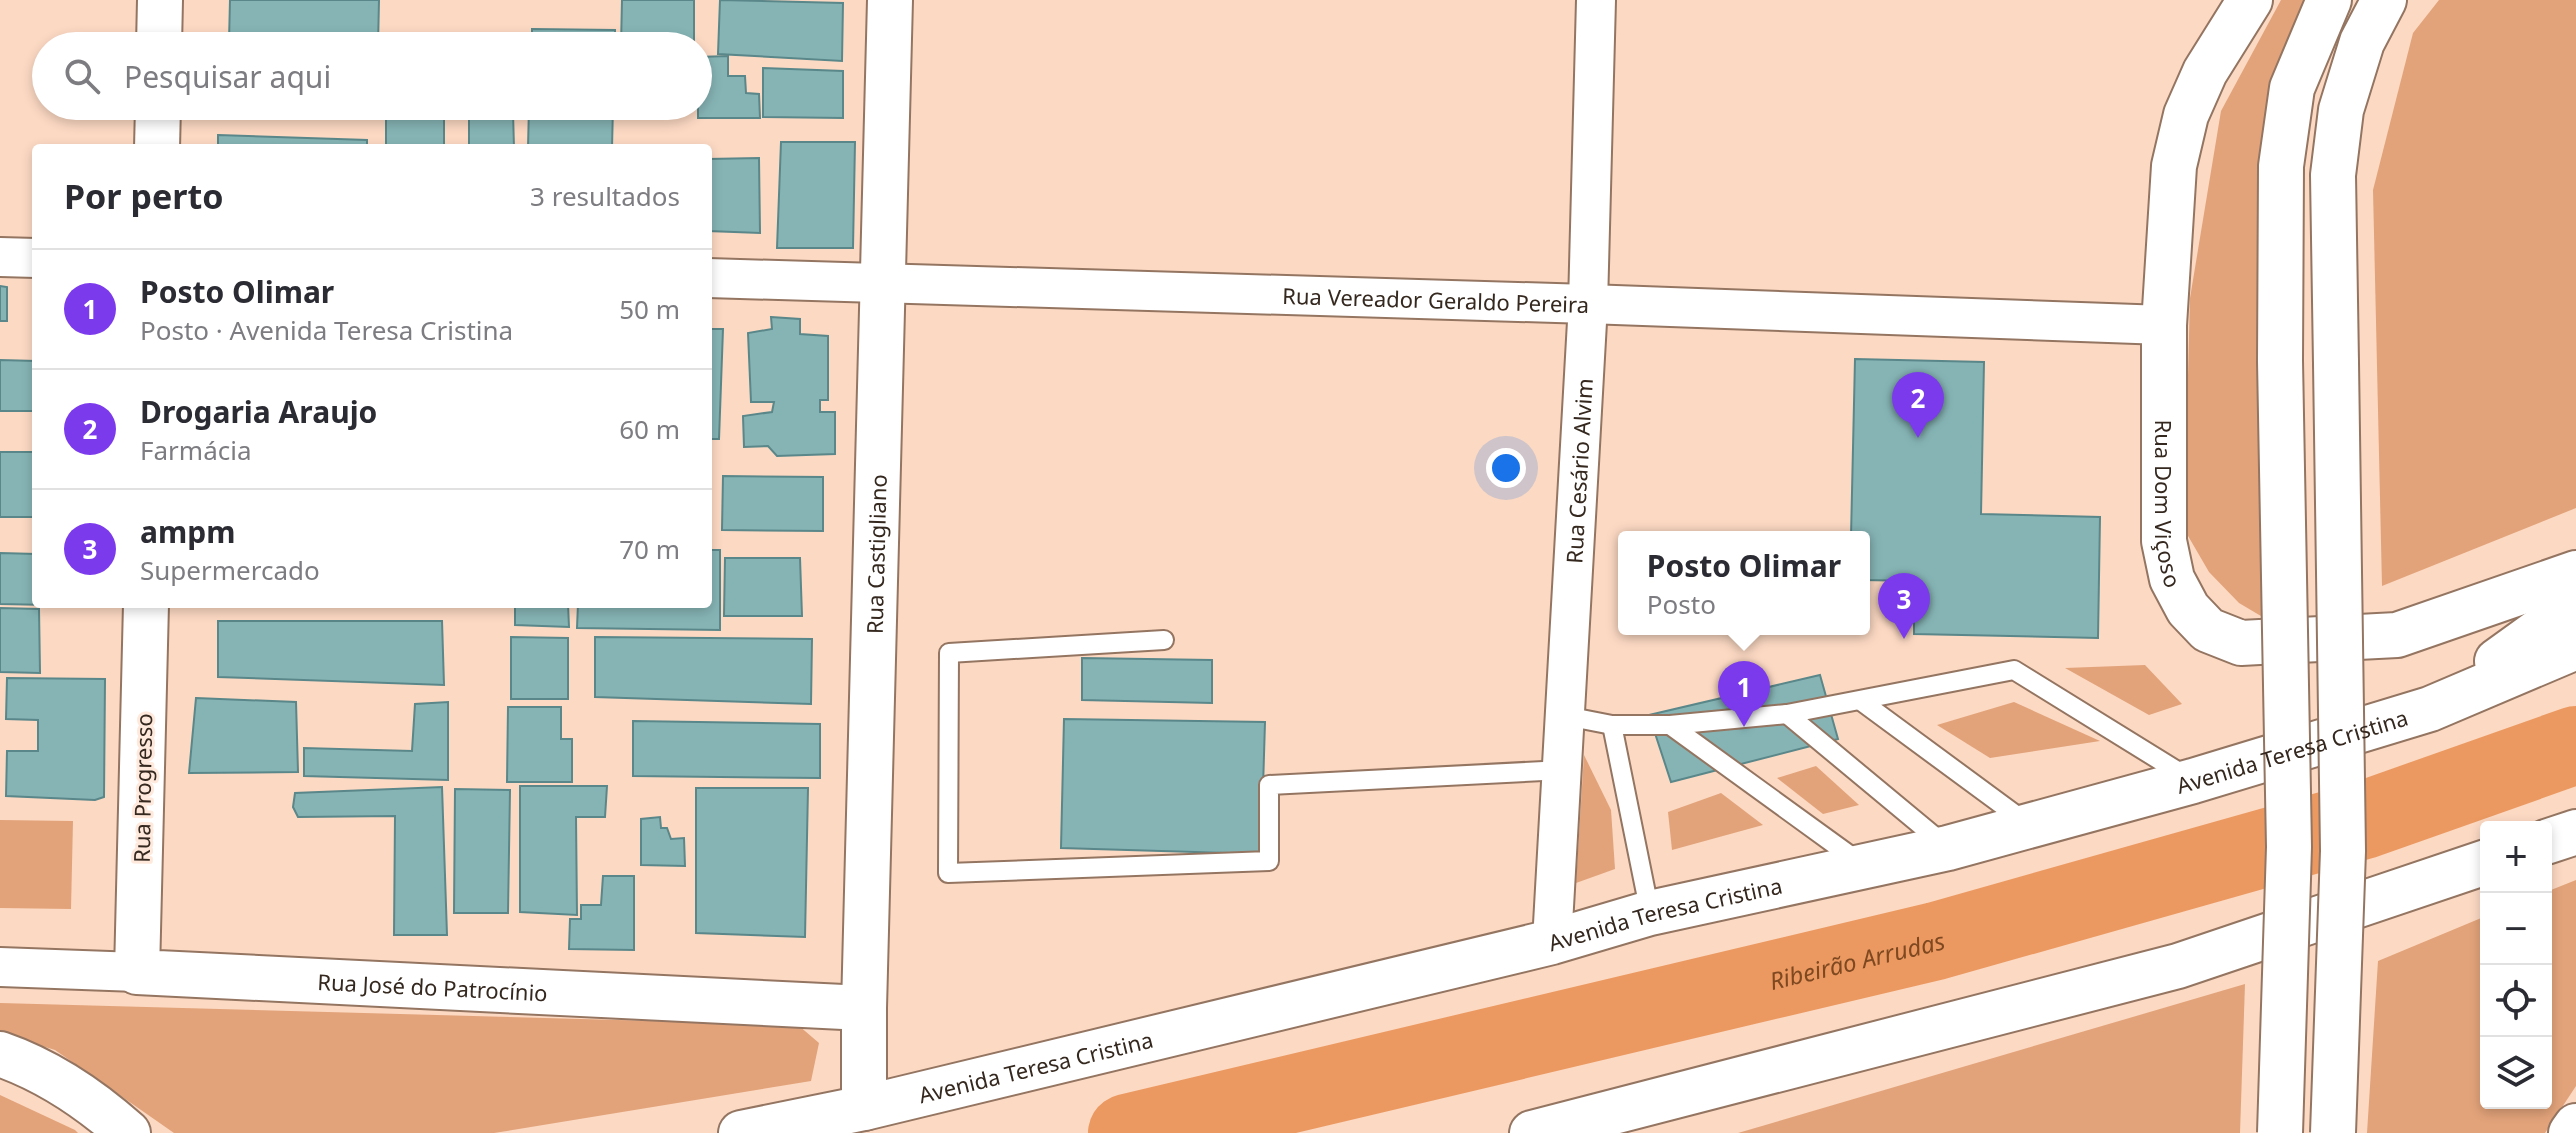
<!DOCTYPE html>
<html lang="pt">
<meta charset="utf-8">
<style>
body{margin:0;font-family:"Noto Sans",sans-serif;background:#f2f2f3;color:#2b2b33}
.controls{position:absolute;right:24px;bottom:24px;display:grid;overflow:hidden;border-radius:8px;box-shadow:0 4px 12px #0003}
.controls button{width:72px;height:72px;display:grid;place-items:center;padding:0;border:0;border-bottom:2px solid #e1e1e2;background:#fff;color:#2b2b33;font:40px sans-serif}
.you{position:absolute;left:1506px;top:468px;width:28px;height:28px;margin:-20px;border:6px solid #fff;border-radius:50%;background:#1a73e8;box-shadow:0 0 0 12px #1a73e833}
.badge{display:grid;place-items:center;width:52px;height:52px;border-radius:50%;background:#7c3aed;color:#fff;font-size:26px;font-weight:700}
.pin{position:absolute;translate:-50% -66px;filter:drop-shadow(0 2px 4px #0008)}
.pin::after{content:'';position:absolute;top:42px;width:28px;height:24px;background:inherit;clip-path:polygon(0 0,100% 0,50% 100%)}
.popup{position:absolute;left:1618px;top:531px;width:252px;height:104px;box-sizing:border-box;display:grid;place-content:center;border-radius:8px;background:#fff;filter:drop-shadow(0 2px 6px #0005);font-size:26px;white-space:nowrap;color:#7c7c81}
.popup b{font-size:30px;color:#2b2b33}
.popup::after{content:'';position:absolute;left:50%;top:100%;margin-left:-16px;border:16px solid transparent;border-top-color:#fff}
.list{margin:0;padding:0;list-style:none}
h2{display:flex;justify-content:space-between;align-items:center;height:104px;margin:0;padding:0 32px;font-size:34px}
h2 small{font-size:26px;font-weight:400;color:#7c7c81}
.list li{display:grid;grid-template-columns:52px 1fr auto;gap:24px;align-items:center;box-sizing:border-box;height:120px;padding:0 32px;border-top:2px solid #e1e1e2}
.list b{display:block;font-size:30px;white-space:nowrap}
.list p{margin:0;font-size:26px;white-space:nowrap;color:#7c7c81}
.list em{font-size:26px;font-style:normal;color:#7c7c81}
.icon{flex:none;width:44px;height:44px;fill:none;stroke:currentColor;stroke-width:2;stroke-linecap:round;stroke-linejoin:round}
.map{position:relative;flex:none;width:2576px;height:1133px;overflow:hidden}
.search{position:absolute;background:#fff;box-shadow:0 4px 12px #0003;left:32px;top:32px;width:680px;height:88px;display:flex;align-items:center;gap:20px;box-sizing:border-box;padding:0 28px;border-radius:44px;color:#7c7c81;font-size:30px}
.panel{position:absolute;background:#fff;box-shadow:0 4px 12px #0003;left:32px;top:144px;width:680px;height:464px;border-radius:8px}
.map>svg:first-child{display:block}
</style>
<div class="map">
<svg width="2576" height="1133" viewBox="0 0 2576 1133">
<rect width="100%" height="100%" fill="#fcd9c3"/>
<!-- green -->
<g fill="#e2a37a">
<path d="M2281 0H2333L2307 49 2266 619 2239 603 2209 572 2184 529 2190 298 2221 111Z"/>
<path d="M2439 0H2576V508L2382 586 2373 190 2413 33Z"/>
<path d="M2145 665 2182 704 2149 715 2065 668Z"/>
<path d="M2014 702 2100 741 1990 758 1937 725Z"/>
<path d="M1584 755 1611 810 1615 869 1576 883Z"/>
<path d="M1816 766 1859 805 1823 814 1777 778Z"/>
<path d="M1721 793 1763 825 1672 850 1668 812Z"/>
<path d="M0 820 73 821 71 909 0 908Z"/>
<path d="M2576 880V1086L2545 1133H2367L2378 961 2486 916V1103H2546V892Z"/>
<path d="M2245 984 2240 1133H1738Z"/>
<path d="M0 1003 798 1025 819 1043 811 1081 494 1133H174L55 1050 0 1033Z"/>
<path d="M0 1095 75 1130 78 1133H0Z"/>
</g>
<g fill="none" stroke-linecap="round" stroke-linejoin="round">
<!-- river -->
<path stroke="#eb9961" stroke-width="78" id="s1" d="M1127 1133 1936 941 2364 820 2576 745"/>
</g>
<!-- building -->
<g fill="#86b4b5" stroke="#5a8789" stroke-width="2">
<path d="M230 0H379L378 46H321V42H229Z"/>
<path d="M622 0H694V46H621Z"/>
<path d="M720 0 843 3 842 61 718 54Z"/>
<path d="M532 29 615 30V46H532Z"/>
<path d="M728 56V76H745L746 93 759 94 760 118H698V57Z"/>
<path d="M763 68 843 71V118L763 117Z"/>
<path d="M529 106H613L612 148H528Z"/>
<path d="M513 112 514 148H469V115Z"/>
<path d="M444 113V148H386V115Z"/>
<path d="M218 135 367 140V148H218Z"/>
<path d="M781 142H855L853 248H777Z"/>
<path d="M759 158 760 233 708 231V159Z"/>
<path d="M0 286 7 287V321H0Z"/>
<path d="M771 317 800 319V334L828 336V400H820V412H835V454L777 456 768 446 744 447 743 416 772 412 774 402H751L748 333 772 329Z"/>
<path d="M708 329H723L719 439H708Z"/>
<path d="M1855 359 1984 362 1981 514 2100 517 2098 638 1914 634V581L1864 580V537H1851Z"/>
<path d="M0 360 36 361V411H0Z"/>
<rect x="0" y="452" width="36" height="65"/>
<path d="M723 476 823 477V531L722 530Z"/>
<path d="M708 550H720V630L577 628 578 604H708Z"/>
<path d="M0 553 36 554V604H98V606L0 604Z"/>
<path d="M725 558H800L802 616H724Z"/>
<rect x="199" y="604" width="230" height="3"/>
<path d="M515 604H568L569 627 515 625Z"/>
<path d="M0 608 39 609 40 673 0 672Z"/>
<path d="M218 621H442L444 685 218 677Z"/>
<path d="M511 637 568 638V699H511Z"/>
<path d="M595 637 812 639 811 704 595 697Z"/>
<path d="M1082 658 1212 660V703L1082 700Z"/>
<path d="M1820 675 1838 739 1671 782 1649 715Z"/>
<path d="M7 678 105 679 104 797 95 800 6 796 7 751H38V720L6 719Z"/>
<path d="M196 698 296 702 298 772 189 773Z"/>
<path d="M448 702V780L304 776V748L412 751 415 704Z"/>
<path d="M508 707H561V739H572V782H507Z"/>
<path d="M1064 719 1265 722 1261 854 1061 848Z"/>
<path d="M633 721 820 724V778L633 776Z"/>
<path d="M520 786H607L605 817H576L577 915 520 912Z"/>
<path d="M442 787 447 935H394L395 816 298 817 293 807 295 793Z"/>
<path d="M696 788H808L805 937 696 933Z"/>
<path d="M455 789 510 790 508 913H454Z"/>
<path d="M660 817 661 828H667L671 839 684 838 685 866 641 865V819Z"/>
<path d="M603 876H634V950L569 949 570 919H581V905H601Z"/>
</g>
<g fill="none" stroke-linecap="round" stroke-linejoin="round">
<defs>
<g id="lane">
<path d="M1164 640 949 653 948 873 1269 861V785L1563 770"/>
<path d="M1861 701 2028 824"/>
<path d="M1787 714 1946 846"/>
<path d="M1566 716 1612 725H1670L1787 714 2014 670 2187 777"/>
<path d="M1612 725 1650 913"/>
<path d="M1670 725 1859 862"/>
</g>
<g id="street">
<path d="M0 257 36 258"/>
<path id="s2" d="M708 278 1588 304 2164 325"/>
<path id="s3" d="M1552 942 1588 304 1596 0"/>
<path d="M0 967 137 972"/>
</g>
<g id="secondary">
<path id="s4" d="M2250 0 2205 72 2186 115 2174 166 2164 325V541L2172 579 2188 609 2208 630 2241 643 2397 635 2576 573"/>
<path d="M159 46 160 0"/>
<path d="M157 148 158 106"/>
<path d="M2280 361 2281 166 2292 88 2329 0"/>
<path d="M2336 363 2333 175 2341 110 2362 42 2384 0"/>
<path id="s5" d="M146 604 137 972 864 1008"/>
<path id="s6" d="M864 1108V1008L890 0"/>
</g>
<g id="highway">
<path d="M2497 661 2576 604"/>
<path d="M2546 842 2576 832"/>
<path d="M0 1054C49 1071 90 1099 128 1133"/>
<path id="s7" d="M741 1133 864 1108 1552 942 1650 913 1948 848 2193 781 2430 709 2576 647"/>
<path d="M1532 1133 2178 966 2486 862"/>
<path d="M2571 1133 2576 1126"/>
</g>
</defs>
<!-- lane casing -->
<use href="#lane" stroke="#947561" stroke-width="22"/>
<!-- street casing -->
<use href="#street" stroke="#947561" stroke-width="42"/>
<!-- secondary casing -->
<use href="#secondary" stroke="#947561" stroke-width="48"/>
<!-- highway casing -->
<use href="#highway" stroke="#947561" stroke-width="48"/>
<!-- lane -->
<use href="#lane" stroke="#fff" stroke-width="18"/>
<!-- street -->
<use href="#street" stroke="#fff" stroke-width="38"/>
<!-- secondary -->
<use href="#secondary" stroke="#fff" stroke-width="44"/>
<!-- highway -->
<use href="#highway" stroke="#fff" stroke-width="44"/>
<defs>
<g id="secondary-bridge">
<path d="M2280 1133 2289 847 2280 361"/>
<path d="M2333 1133 2343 851 2336 363"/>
</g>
</defs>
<!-- secondary-bridge casing -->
<use href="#secondary-bridge" stroke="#947561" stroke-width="48" stroke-linecap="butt"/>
<!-- secondary-bridge -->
<use href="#secondary-bridge" stroke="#fff" stroke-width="44"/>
</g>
<g text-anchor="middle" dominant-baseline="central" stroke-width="6" stroke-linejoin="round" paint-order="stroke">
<!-- street labels -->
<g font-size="22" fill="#35281f" stroke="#fee9dc">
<text stroke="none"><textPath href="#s2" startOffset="728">Rua Vereador Geraldo Pereira</textPath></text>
<text stroke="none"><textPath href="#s3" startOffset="472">Rua Cesário Alvim</textPath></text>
<text stroke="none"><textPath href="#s4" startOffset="522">Rua Dom Viçoso</textPath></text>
<text stroke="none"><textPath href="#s6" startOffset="554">Rua Castigliano</textPath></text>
<text stroke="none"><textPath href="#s7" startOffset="1598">Avenida Teresa Cristina</textPath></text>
<text transform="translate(142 788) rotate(-89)">Rua Progresso</text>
<text stroke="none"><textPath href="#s7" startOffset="950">Avenida Teresa Cristina</textPath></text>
<text stroke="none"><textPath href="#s5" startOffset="664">Rua José do Patrocínio</textPath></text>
<text stroke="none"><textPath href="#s7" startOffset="302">Avenida Teresa Cristina</textPath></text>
</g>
<!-- water labels -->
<g font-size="24" font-style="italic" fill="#7e4820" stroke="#fee9dc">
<text stroke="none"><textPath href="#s1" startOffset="750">Ribeirão Arrudas</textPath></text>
</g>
</g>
</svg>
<div class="controls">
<button>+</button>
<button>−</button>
<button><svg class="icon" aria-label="locate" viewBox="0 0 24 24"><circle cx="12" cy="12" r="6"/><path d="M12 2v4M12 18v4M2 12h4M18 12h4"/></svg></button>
<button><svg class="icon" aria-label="layers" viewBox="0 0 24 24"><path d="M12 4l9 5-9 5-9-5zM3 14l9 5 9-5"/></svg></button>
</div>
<div class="you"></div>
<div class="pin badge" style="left:1744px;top:727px">1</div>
<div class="popup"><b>Posto Olimar</b>Posto</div>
<div class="pin badge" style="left:1918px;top:438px">2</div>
<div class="pin badge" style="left:1904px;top:639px">3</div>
<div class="search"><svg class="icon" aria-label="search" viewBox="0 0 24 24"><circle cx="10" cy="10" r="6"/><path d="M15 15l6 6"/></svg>Pesquisar aqui</div>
<section class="panel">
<h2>Por perto<small>3 resultados</small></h2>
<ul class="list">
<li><span class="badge">1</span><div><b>Posto Olimar</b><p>Posto · Avenida Teresa Cristina</p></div><em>50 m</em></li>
<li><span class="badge">2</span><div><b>Drogaria Araujo</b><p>Farmácia</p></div><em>60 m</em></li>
<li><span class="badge">3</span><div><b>ampm</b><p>Supermercado</p></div><em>70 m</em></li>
</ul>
</section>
</div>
